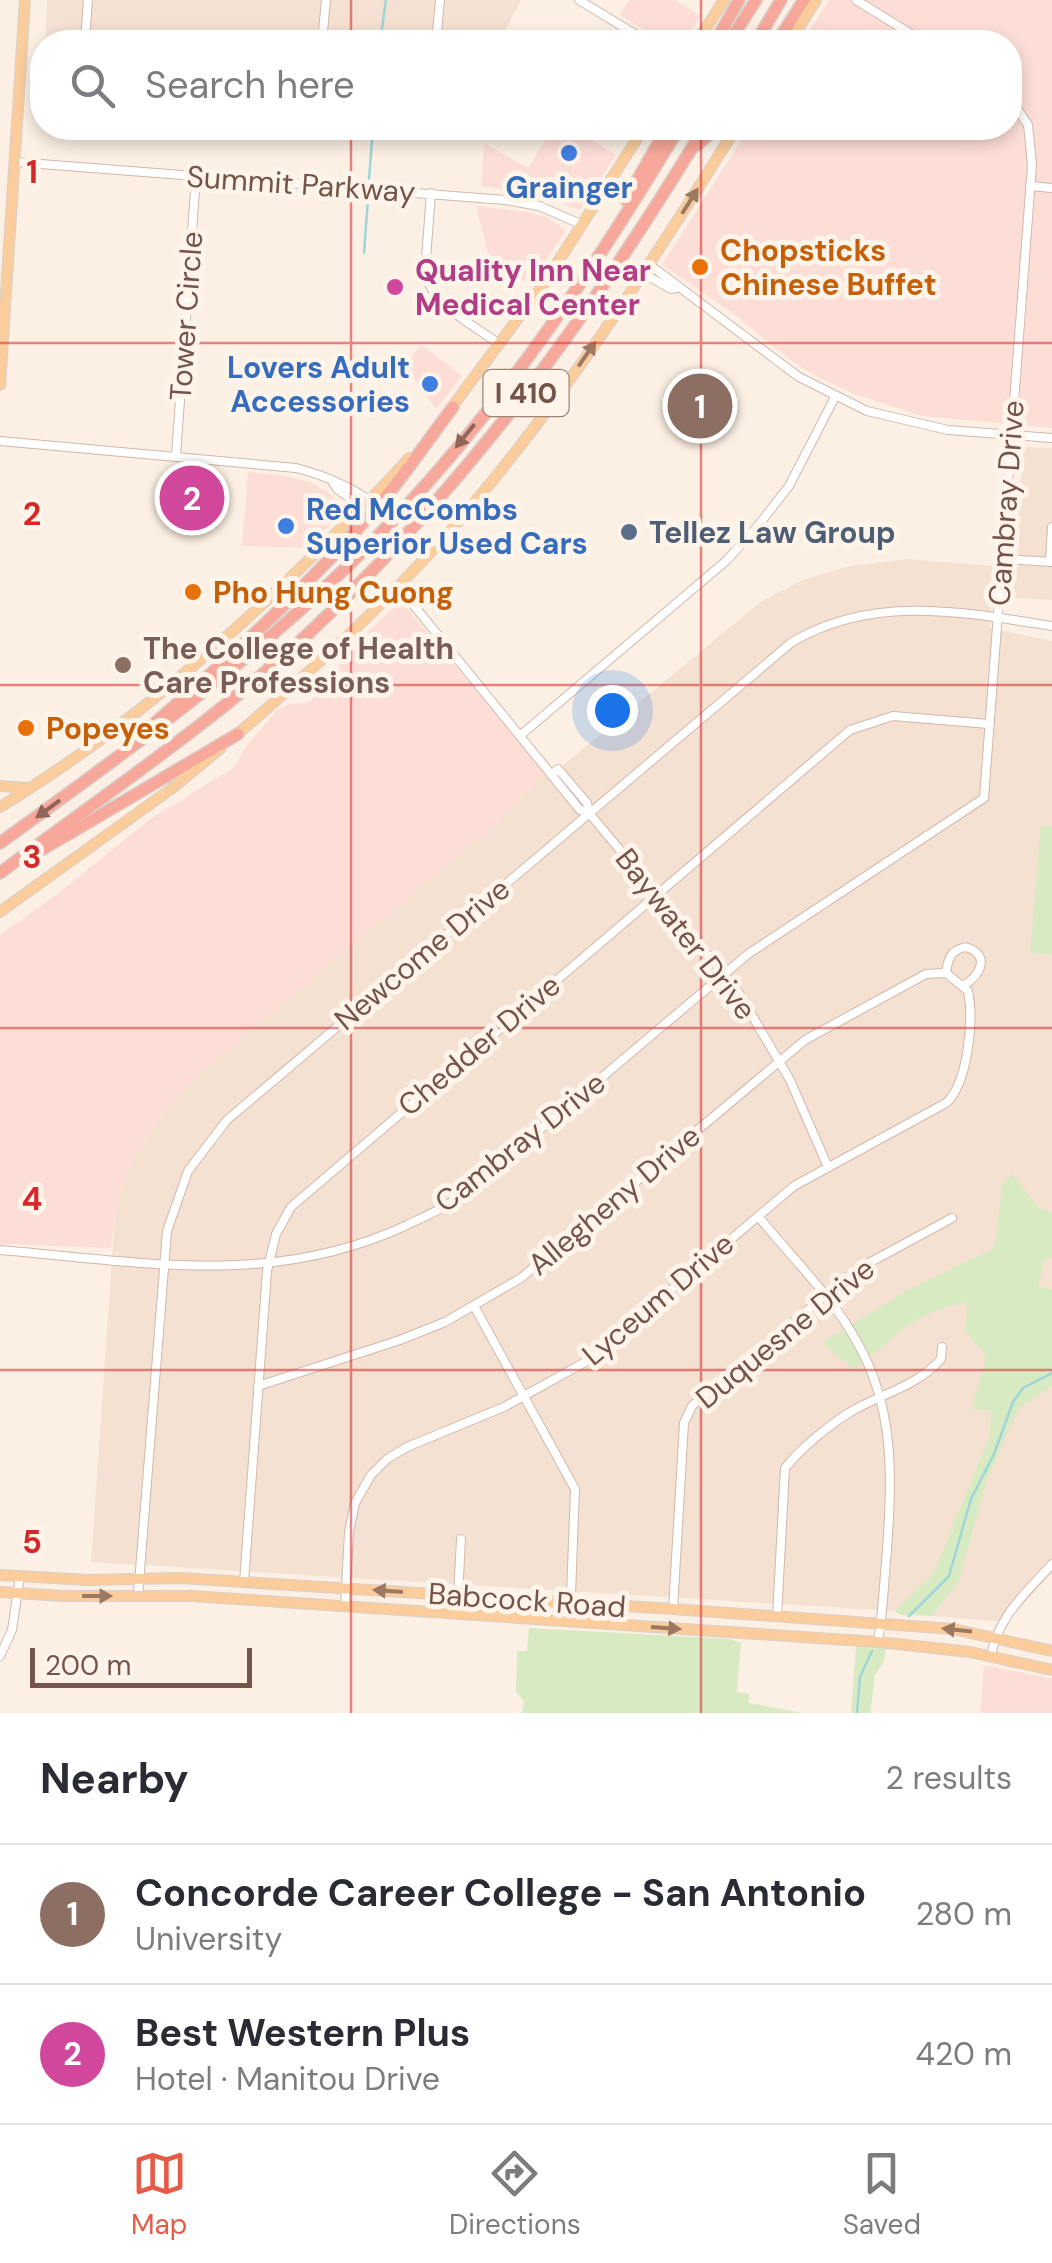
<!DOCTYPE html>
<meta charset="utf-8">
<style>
body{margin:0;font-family:"DM Sans",sans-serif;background:#f7f7f7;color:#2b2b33}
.scale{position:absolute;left:30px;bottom:25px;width:222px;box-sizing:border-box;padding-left:10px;border:5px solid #755449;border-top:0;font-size:28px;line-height:35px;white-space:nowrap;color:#755449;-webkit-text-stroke:8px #fff4ea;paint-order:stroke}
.you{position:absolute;left:612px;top:710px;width:35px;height:35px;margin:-25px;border:8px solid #fff;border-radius:50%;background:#1a73e8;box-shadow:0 0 0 15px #1a73e833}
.badge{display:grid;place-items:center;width:65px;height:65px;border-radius:50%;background:#e65a48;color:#fff;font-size:32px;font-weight:700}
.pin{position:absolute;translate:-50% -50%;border:5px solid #fff;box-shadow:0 2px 10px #0006}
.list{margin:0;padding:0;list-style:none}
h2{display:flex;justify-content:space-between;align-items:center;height:130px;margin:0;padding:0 40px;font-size:42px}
h2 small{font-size:32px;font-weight:400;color:#7c7c81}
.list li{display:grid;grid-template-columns:65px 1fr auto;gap:30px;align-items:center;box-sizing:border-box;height:140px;padding:0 40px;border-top:2px solid #e1e1e2}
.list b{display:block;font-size:38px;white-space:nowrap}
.list p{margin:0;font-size:32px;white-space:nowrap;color:#7c7c81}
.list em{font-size:32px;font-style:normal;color:#7c7c81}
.icon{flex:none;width:55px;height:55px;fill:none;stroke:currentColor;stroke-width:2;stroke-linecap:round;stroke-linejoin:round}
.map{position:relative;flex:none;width:1052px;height:1713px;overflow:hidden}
.search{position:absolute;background:#fff;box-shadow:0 5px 15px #0003;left:30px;right:30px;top:30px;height:110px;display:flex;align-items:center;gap:25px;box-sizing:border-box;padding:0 35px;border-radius:40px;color:#7c7c81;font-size:38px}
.sheet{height:410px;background:#fff}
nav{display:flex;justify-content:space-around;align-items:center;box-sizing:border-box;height:140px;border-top:2px solid #e1e1e2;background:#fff;font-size:28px;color:#7c7c81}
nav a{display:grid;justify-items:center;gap:5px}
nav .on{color:#e65a48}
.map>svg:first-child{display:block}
</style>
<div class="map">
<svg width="1052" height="1713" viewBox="0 0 1052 1713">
<rect width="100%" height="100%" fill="#fcf0e4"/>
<!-- residential -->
<g fill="#f4e1d2">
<path d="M47 0H521L499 42H45Z"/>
<path d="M1023 447 1052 448V600L1012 598Z"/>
<path d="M907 559 992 566 990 628 1052 641V827L1042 826 1031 953 1052 955V1573L1007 1622 932 1616 959 1581 987 1480 1017 1408 991 1410 989 1438 933 1574 894 1611 91 1562 115 1215 127 1173 150 1132 172 1102 197 1076 494 826 545 772 549 777 762 601 805 579 850 566Z"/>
</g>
<!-- commercial -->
<g fill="#fdded7">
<path d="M629 0H676L700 16 683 42H665L620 15Z"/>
<path d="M829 0H1052V428L922 416 854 394 812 374 785 356 730 311 662 265 749 128H1010V42H802Z"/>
<path d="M553 128H573L616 155 580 210 537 194 481 186 484 143 528 168Z"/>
<path d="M476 206 528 212 546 217 566 230 530 285 488 254Z"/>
<path d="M421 344 462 376 436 409 405 366Z"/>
<path d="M248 472 282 475 311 482 348 506 308 548 242 546Z"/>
<path d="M403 604 545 772 494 826 197 1076 172 1102 150 1132 127 1174 115 1215 111 1248 0 1244V935L56 895 149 820 233 768 248 744 278 709 290 704 308 703 322 690 352 647 391 610Z"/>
<path d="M984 1665 1052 1679V1713H980Z"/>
</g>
<!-- green -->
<g fill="#d7eac2">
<path d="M1041 826 1052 827V955L1030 953Z"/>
<path d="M1012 1174 1039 1208 1052 1213V1256L1044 1261 1038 1287 1052 1289V1386L1018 1408 987 1480 959 1581 932 1616 900 1615 894 1611 933 1574 989 1438 991 1410 972 1409 986 1357 965 1330 968 1303C912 1311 897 1337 854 1369L822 1343 906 1291 995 1248 1002 1185Z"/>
<path d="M529 1628 730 1639 741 1643 737 1692 749 1694V1703L802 1713H522L524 1701 516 1692 517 1651H527Z"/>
<path d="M856 1645 886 1648 884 1661 875 1675 870 1713H851Z"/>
</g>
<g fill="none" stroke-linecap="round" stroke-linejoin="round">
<!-- stream -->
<g stroke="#9ed5d8" stroke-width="2.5">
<path d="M380 42 386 0"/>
<path d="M369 179 373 128"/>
<path d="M364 253 368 198"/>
<path d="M909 1616 949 1576 971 1499 994 1454 1013 1402 1023 1388 1052 1373"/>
<path d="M857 1713 860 1677 872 1651"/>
</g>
<defs>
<g id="minor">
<path d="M88 0 85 41 105 42"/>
<path d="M579 0 648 42"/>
<path d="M856 0 924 42"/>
<path d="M322 42 326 0"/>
<path d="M436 42 440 0"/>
<path d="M15 162 505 200 539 206 583 225"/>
<path d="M1030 186 1052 188"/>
<path d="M431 193 425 272C431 305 474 325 499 344"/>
<path d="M650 265 799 377 867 411 948 430 1052 438"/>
<path d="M644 274 671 289 677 288"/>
<path d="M0 441 296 468C323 475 346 484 369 500"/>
<path d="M176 456 196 176"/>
<path d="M332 481 337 489 363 507"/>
<path d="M1003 559 1052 562"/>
<path d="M1050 562 1052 527"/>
<path d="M398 586 580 810 589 813 737 990 790 1080 828 1167"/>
<path d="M522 734 726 561 757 527 789 486 835 397"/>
<path d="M551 775 558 769 587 803 589 813"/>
<path d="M946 973C948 959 950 951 965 947 991 954 981 975 964 985"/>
<path d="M758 1216C791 1257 832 1296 857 1342 895 1408 892 1477 887 1550 884 1581 883 1612 878 1642"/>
<path d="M0 1250C142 1262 273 1288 407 1225 428 1215 449 1206 467 1191L748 954 984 798 1032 165 1028 125 1010 98"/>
<path d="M474 1306 575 1489 570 1621"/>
<path d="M258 1386 400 1340 445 1322 521 1278 805 1040 926 974 946 973 968 991C974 1019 968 1084 946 1103L794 1186 587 1361 504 1407 407 1447 387 1459 371 1475 355 1503 349 1532 345 1606"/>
<path d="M244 1582 267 1271 276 1234 291 1207 850 730 893 716 989 724"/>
<path d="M138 1595 167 1231 188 1171 227 1120 792 642C874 594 962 612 1052 626"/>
<path d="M458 1596 461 1539"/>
<path d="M673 1609 684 1423 692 1406 856 1270 952 1218"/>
<path d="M777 1617 785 1468C802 1447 829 1425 852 1411 883 1393 916 1387 941 1359L942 1347"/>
<path d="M0 1656 12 1630 20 1576"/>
<path d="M991 1657C997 1617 1026 1593 1052 1564"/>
</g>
<g id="major">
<path d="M697 42 724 0"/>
<path d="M790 42 816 0"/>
<path d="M0 385 25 0"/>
<path d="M449 411 543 285 644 128"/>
<path d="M234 737C317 666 399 592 469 509 570 390 654 259 736 128"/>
<path d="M0 786 26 788"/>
<path d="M0 807C117 736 220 647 317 552 348 521 381 491 409 458"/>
<path d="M0 912 171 789 221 748"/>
<path d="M0 1575 89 1580 180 1578 673 1609 953 1629 1052 1651"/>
<path d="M0 1592 63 1596H191L878 1642 970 1652 1052 1670"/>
</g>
<g id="highway">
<path d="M715 42 739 0"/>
<path d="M729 42 756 0"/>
<path d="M756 42 781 0"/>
<path d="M777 42 804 0"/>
<path d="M697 145 716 128"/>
<path d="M626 200 667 128"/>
<path d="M156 722C238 651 318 577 388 494 411 466 431 436 453 407"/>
<path d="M0 843C140 742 280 641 398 515 504 403 600 260 679 128"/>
<path d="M43 849 238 734"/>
<path d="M0 873C104 795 215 721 310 632 468 484 593 312 704 128"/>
</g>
</defs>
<!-- minor casing -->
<use href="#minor" stroke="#d0b8ad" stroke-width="10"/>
<!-- major casing -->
<use href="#major" stroke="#d8cfcc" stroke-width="12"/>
<!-- highway casing -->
<use href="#highway" stroke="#d8cfcc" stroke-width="14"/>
<!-- minor -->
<use href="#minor" stroke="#fff" stroke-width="8"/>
<!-- major -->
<use href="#major" stroke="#fbcd9c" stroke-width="10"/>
<!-- highway -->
<use href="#highway" stroke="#f7a89a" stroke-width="11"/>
</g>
<!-- one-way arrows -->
<defs><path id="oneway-solid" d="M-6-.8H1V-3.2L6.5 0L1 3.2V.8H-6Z" transform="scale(2.5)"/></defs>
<g fill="#9d7862">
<use href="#oneway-solid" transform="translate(690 201) rotate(-58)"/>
<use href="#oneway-solid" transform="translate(587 354) rotate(-55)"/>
<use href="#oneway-solid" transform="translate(388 1591) rotate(-176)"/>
<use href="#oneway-solid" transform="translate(97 1596)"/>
<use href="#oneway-solid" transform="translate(666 1628) rotate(4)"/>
<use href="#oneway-solid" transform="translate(957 1630) rotate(-174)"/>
</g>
<g fill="#8f6559">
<use href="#oneway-solid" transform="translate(465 436) rotate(129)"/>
<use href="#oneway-solid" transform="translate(48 809) rotate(144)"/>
</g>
<!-- grid -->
<path fill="none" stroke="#d62828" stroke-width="2.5" stroke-opacity="0.55" d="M351 0V42M701 0V42M351 128V1713M701 128V1713M0 343H1052M0 685H1052M0 1028H1052M0 1370H1052"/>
<!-- markers -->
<g fill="#3f7fe0" stroke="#fff4ea" stroke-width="4">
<circle cx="569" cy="153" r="10"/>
<circle cx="430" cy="384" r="10"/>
<circle cx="286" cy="526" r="10"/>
</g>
<g fill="#e8710a" stroke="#fff4ea" stroke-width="4">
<circle cx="700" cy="267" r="10"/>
<circle cx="193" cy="592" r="10"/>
<circle cx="26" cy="728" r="10"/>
</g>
<circle fill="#d1479c" stroke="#fff4ea" stroke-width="4" cx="395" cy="287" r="10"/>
<circle fill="#5c6f8a" stroke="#fff4ea" stroke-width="4" cx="629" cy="532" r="10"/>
<circle fill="#8d6e63" stroke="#fff4ea" stroke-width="4" cx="123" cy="665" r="10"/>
<g text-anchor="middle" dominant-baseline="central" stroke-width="10" stroke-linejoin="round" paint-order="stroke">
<!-- shield labels -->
<rect fill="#fff4ea" stroke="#9e8479" stroke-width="2.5" x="483.5" y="370" width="85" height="46" rx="8"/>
<g font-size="28" font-weight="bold" fill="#755449">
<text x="526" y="393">I 410</text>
</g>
<!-- street labels -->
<g font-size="30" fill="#755449" stroke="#fff4ea">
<text transform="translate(301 184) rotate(4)">Summit Parkway</text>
<text transform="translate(186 316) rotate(-86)">Tower Circle</text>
<text transform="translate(1006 503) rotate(-86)">Cambray Drive</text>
<text transform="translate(686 934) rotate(52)">Baywater Drive</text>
<text transform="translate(422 954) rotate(-40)">Newcome Drive</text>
<text transform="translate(479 1045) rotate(-40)">Chedder Drive</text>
<text transform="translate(520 1142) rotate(-38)">Cambray Drive</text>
<text transform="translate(614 1200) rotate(-40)">Allegheny Drive</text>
<text transform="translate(658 1299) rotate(-40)">Lyceum Drive</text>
<text transform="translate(785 1333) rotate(-39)">Duquesne Drive</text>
<text transform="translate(527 1600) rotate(4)">Babcock Road</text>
</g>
<!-- shop labels -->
<g font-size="30" font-weight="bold" fill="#366cbe" stroke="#fff4ea">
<text x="569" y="187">Grainger</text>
<text x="410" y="367" text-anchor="end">Lovers Adult<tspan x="410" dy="34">Accessories</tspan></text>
<text x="306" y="509" text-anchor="start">Red McCombs<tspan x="306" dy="34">Superior Used Cars</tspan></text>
</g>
<!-- food labels -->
<g font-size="30" font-weight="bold" fill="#c56008" stroke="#fff4ea" text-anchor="start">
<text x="720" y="250">Chopsticks<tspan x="720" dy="34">Chinese Buffet</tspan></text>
<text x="213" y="592">Pho Hung Cuong</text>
<text x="46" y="728">Popeyes</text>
</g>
<!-- hotel labels -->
<g font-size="30" font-weight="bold" fill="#b23c85" stroke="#fff4ea" text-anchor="start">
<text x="415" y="270">Quality Inn Near<tspan x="415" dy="34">Medical Center</tspan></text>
</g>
<!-- service labels -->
<g font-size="30" font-weight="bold" fill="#4e5e75" stroke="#fff4ea" text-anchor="start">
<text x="649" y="532">Tellez Law Group</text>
</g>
<!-- education labels -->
<g font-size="30" font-weight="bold" fill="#785e54" stroke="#fff4ea" text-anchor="start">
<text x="143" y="648">The College of Health<tspan x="143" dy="34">Care Professions</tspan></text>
</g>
</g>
<g font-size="32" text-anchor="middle" font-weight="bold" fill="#d62828" stroke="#fff4ea" stroke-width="10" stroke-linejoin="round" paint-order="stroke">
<text x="32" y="183">1</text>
<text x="32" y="525">2</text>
<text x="32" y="868">3</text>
<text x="32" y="1210">4</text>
<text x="32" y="1553">5</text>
</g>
</svg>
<div class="scale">200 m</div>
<div class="you"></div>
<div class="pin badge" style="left:700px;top:406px;background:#8d6e63">1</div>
<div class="pin badge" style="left:192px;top:498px;background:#d1479c">2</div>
<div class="search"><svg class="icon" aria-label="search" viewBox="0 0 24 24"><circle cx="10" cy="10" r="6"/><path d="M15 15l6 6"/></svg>Search here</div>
</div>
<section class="sheet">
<h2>Nearby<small>2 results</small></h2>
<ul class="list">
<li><span class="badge" style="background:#8d6e63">1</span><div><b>Concorde Career College - San Antonio</b><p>University</p></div><em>280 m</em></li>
<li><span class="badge" style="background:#d1479c">2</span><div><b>Best Western Plus</b><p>Hotel · Manitou Drive</p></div><em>420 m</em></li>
</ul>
</section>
<nav>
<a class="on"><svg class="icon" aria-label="map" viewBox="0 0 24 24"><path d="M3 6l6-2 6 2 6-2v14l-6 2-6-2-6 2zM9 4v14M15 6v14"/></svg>Map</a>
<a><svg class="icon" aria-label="directions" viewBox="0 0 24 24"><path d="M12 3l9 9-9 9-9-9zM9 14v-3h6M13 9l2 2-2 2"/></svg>Directions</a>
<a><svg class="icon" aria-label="saved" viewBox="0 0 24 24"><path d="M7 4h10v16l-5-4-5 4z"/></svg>Saved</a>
</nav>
